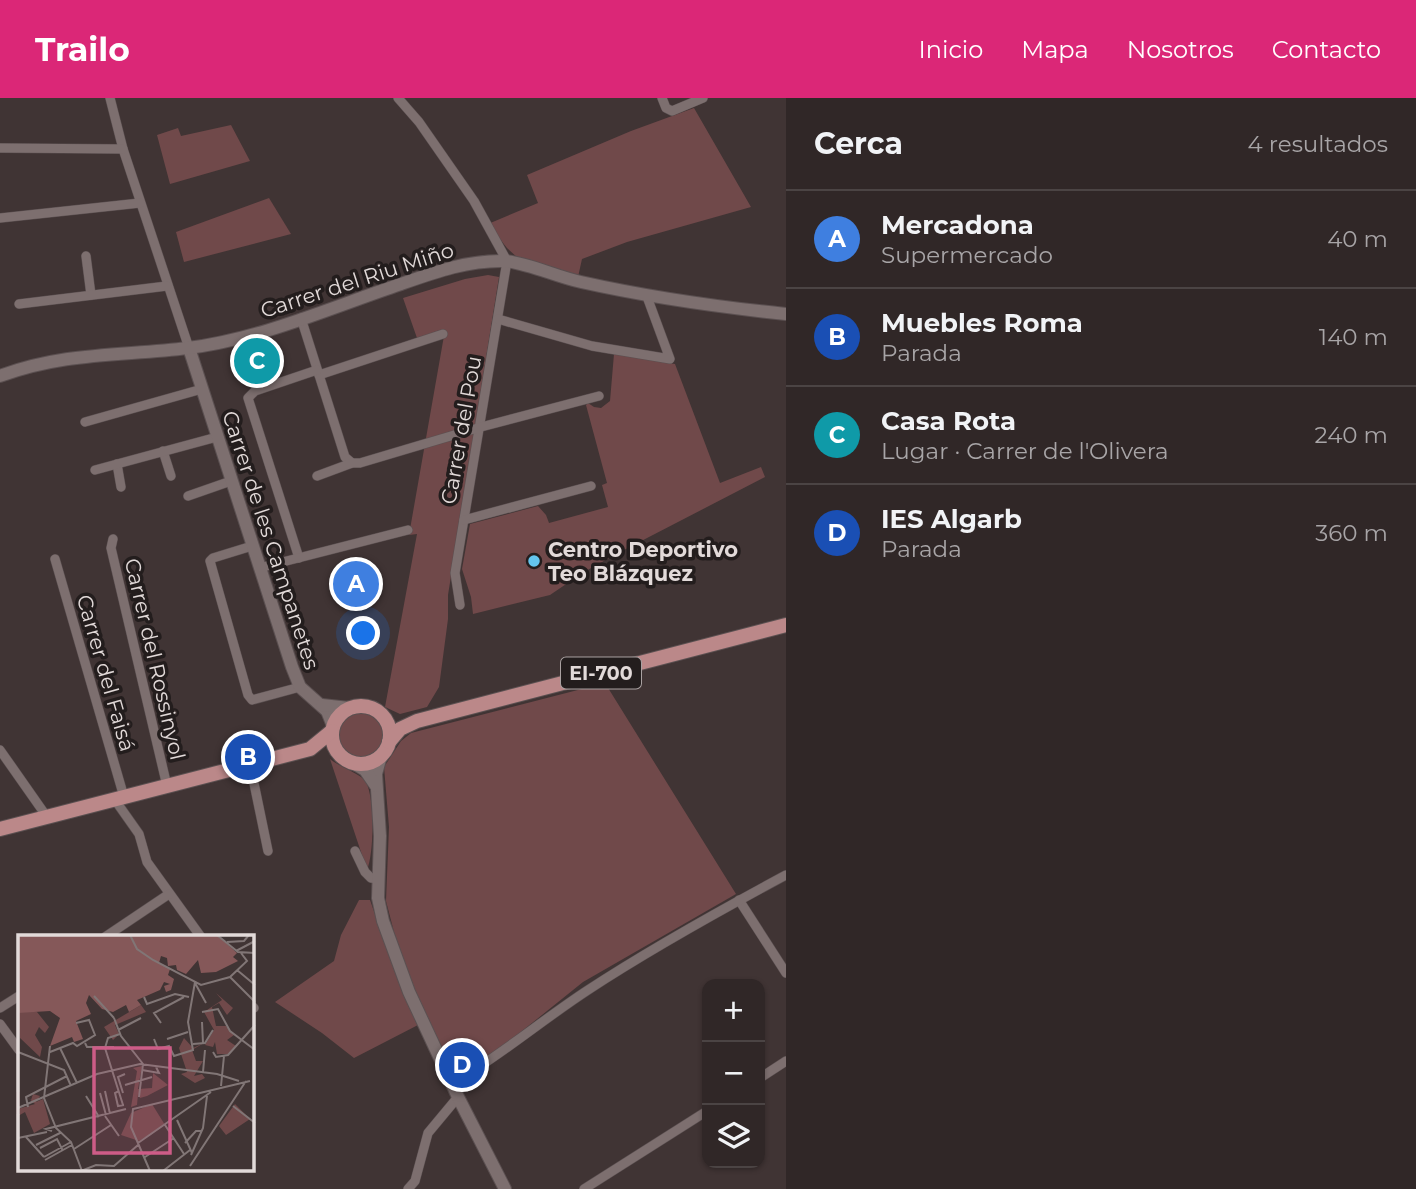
<!DOCTYPE html>
<html lang="es">
<meta charset="utf-8">
<style>
body{margin:0;font-family:Montserrat,sans-serif;background:#382f2f;color:#f1f3f6}
.controls{position:absolute;right:21px;bottom:21px;display:grid;overflow:hidden;border-radius:14px;box-shadow:0 2px 5px #0004}
.controls button{width:63px;height:63px;display:grid;place-items:center;padding:0;border:0;border-bottom:2px solid #4b4444;background:#302727;color:#f1f3f6;font:35px sans-serif}
.you{position:absolute;left:364px;top:536px;width:24px;height:24px;margin:-18px;border:5px solid #fff;border-radius:50%;background:#1a73e8;box-shadow:0 0 0 10px #1a73e833}
.badge{display:grid;place-items:center;width:46px;height:46px;border-radius:50%;background:#db2777;color:#fff;font-size:23px;font-weight:700}
.pin{position:absolute;translate:-50% -50%;border:4px solid #fff;box-shadow:0 2px 7px #0006}
.list{margin:0;padding:0;list-style:none}
h2{display:flex;justify-content:space-between;align-items:center;height:91px;margin:0;padding:0 28px;font-size:30px}
h2 small{font-size:23px;font-weight:400;color:#a8a5a7}
.list li{display:grid;grid-template-columns:46px 1fr auto;gap:21px;align-items:center;box-sizing:border-box;height:98px;padding:0 28px;border-top:2px solid #4b4444}
.list b{display:block;font-size:26px;white-space:nowrap}
.list p{margin:0;font-size:23px;white-space:nowrap;color:#a8a5a7}
.list em{font-size:23px;font-style:normal;color:#a8a5a7}
.icon{flex:none;width:38px;height:38px;fill:none;stroke:currentColor;stroke-width:2;stroke-linecap:round;stroke-linejoin:round}
.map{position:relative;flex:none;width:786px;height:1091px;overflow:hidden}
header{display:flex;align-items:center;gap:42px;box-sizing:border-box;height:98px;padding:0 35px;background:#db2777;color:#fff}
header strong{font-size:33px}
nav{display:flex;gap:38px;margin-inline-start:auto;font-size:24px}
main{display:flex}
aside{flex:1;background:#302727}
.map>svg:first-child{display:block}
</style>
<header>
<strong>Trailo</strong>
<nav><a>Inicio</a><a>Mapa</a><a>Nosotros</a><a>Contacto</a></nav>
</header>
<main>
<div class="map">
<svg width="786" height="1091" viewBox="0 0 786 1091">
<rect width="100%" height="100%" fill="#403434"/>
<!-- green -->
<g fill="#70494a">
<path d="M694 10 751 109 627 144 582 161 578 179 519 161 507 150 488 126 538 105 527 77 631 33Z"/>
<path d="M231 27 250 63 170 86 157 37 178 30 181 38Z"/>
<path d="M269 100 291 136 184 164 176 134Z"/>
<path d="M488 177 499 179 448 497V521L439 589 427 609 400 616 385 609 417 436 409 437 445 232 417 240 403 200 465 181Z"/>
<path d="M614 256 675 266 720 385 761 369 765 379 620 454 584 474 550 497 473 516 471 499 462 471 470 426 538 408 546 417 549 425 608 409 602 387 607 385 586 307 588 305 594 309 601 310 610 303Z"/>
<path d="M605 585 736 796 583 884 501 950 475 965 466 968 455 967 444 957 415 893 394 834 386 803 389 729 384 669 401 643 411 635Z"/>
<circle cx="360" cy="637" r="24"/>
<path d="M330 661C338 668 363 677 366 684 375 701 374 755 367 772Z"/>
<path d="M359 802H370L390 860 418 927 354 960 322 935 275 904 334 863 341 837Z"/>
</g>
<g fill="none" stroke-linecap="round" stroke-linejoin="round">
<defs>
<g id="street">
<path d="M110 0 123 51 189 250"/>
<path d="M398 0 419 24 474 103 507 163 455 475 460 507"/>
<path d="M662 0 666 10 672 13 703 0"/>
<path d="M0 50 123 51"/>
<path d="M0 120 140 105"/>
<path d="M86 158 91 197"/>
<path d="M19 206 167 188"/>
<path d="M301 220 345 359 352 365"/>
<path d="M498 221 592 248 670 261 646 196"/>
<path d="M319 277 443 236"/>
<path d="M85 324 202 291"/>
<path d="M163 353 171 378"/>
<path d="M117 366 121 389"/>
<path d="M95 372 217 339"/>
<path d="M317 378 352 365H360L481 329 599 298"/>
<path d="M188 398 231 383"/>
<path d="M464 422 591 388"/>
<path d="M113 441 111 450 167 688"/>
<path d="M252 448 213 460 210 463 248 597 252 602 300 589"/>
<path d="M299 460 248 300 255 293 317 272"/>
<path d="M55 461 124 699"/>
<path d="M259 470 408 432"/>
<path d="M0 652 47 719"/>
<path d="M250 666 268 753"/>
<path d="M115 702 139 736 147 764 201 839"/>
<path d="M355 753 365 774 371 780 378 781"/>
<path d="M739 802 786 875"/>
<path d="M105 839 169 796"/>
<path d="M252 908 254 910"/>
<path d="M0 910 19 898"/>
<path d="M0 926 19 952"/>
<path d="M760 980 786 963"/>
<path d="M452 986C500 958 542 922 588 892 652 850 719 813 786 777"/>
<path d="M408 1091 415 1083 428 1035 458 999"/>
<path d="M584 1091 707 1013"/>
</g>
<g id="secondary">
<path d="M189 250 292 569 300 589 327 613 333 628"/>
<path d="M0 278C64 254 122 258 188 250 261 241 332 209 401 186 435 174 468 162 505 163 528 165 557 179 581 184 648 199 718 209 786 216"/>
<path d="M322 607 349 610"/>
<path d="M381 658 376 676 380 738 378 800 383 823 409 894 458 999 505 1091"/>
<path d="M355 666 365 672 376 688"/>
</g>
<g id="primary">
<circle cx="361" cy="637" r="29"/>
<path d="M389 644 400 631 417 623 786 527"/>
<path d="M0 731 310 651 332 633"/>
</g>
</defs>
<!-- street casing -->
<use href="#street" stroke="#5b5051" stroke-width="10"/>
<!-- secondary casing -->
<use href="#secondary" stroke="#5b5051" stroke-width="14"/>
<!-- primary casing -->
<use href="#primary" stroke="#5b5051" stroke-width="16"/>
<!-- street -->
<use href="#street" stroke="#7d6f6f" stroke-width="9"/>
<!-- secondary -->
<use href="#secondary" stroke="#7d6f6f" stroke-width="12"/>
<!-- primary -->
<use href="#primary" stroke="#bb8889" stroke-width="14"/>
</g>
<!-- markers -->
<circle fill="#64c5ee" stroke="#231d1d" stroke-width="2.5" cx="534" cy="463" r="7"/>
<g text-anchor="middle" dominant-baseline="central" stroke-width="7" stroke-linejoin="round" paint-order="stroke">
<!-- shield labels -->
<rect fill="#231d1d" stroke="#a9a1a1" stroke-width="2" x="561" y="559.5" width="80" height="31" rx="5"/>
<g font-size="19" font-weight="bold" fill="#e2dad9">
<text x="601" y="575">EI-700</text>
</g>
<!-- street labels -->
<g font-size="21" fill="#e2dad9" stroke="#231d1d">
<text transform="translate(357 182) rotate(-18)">Carrer del Riu Miño</text>
<text transform="translate(461 332) rotate(-80)">Carrer del Pou</text>
<text transform="translate(271 442) rotate(72)">Carrer de les Campanetes</text>
<text transform="translate(155 561) rotate(77)">Carrer del Rossinyol</text>
<text transform="translate(106 575) rotate(74)">Carrer del Faisá</text>
</g>
<!-- poi labels -->
<g font-size="21" font-weight="bold" fill="#e2dad9" stroke="#231d1d" text-anchor="start">
<text x="548" y="451">Centro Deportivo<tspan x="548" dy="24">Teo Blázquez</tspan></text>
</g>
</g>
<!-- overview -->
<g transform="translate(18 837)">
<rect width="236" height="236" fill="#403434"/>
<path d="M198 58 215 73 209 80 201 68 194 72 198 91H208L216 100 209 105 218 111 210 119H199L197 107 195 112 187 110 196 95 186 77 204 65ZM123 70 128 77 97 90 101 99 95 105 86 92ZM19 77 31 92 27 98 21 92 17 100 24 112 22 122 2 103 0 84 1 77ZM166 103 175 113 186 108 174 115 178 126H185L176 141 184 139 187 143 177 148 163 139 169 137 161 113ZM124 131 120 154 134 153 135 138 150 150 129 161 122 163 120 159 119 170 113 172 119 136 115 133ZM15 159 22 161 18 167 25 164 32 189 16 198 7 177 0 181V174L17 169 9 162 13 165ZM134 169 147 190 121 206 103 200 113 178ZM217 169 232 184 208 200 201 191Z" fill="#70494a"/>
<path d="M0 0H199L219 18 215 22 220 26 198 37 183 38 180 25 168 39 159 35 158 30 150 31 149 23 143 21 141 28 152 34 150 40 156 44 153 55 148 57 146 51 152 49 146 47 142 55 119 65 123 70 111 77 108 70 95 77 84 74 71 60 68 68 73 79 58 86 65 104 56 107 54 102 32 111 42 83 32 76 0 78Z" fill="#855859"/>
<path fill="none" stroke="#3f181b" stroke-width="3.5" d="M0 157V179"/>
<path fill="none" stroke="#817676" stroke-width="2" d="M112 0 119 14 135 25 183 50 212 42 229 26 223 18M199 0 220 17 237 18M209 7 226 6 231 0M218 16 237 6M219 35 237 50M212 42 237 67M177 48 188 68M76 61 96 83M126 62 129 69 157 59 171 62M184 77 200 74 212 96 237 115M96 83 103 101 125 129 121 162M184 87 185 108M143 88 136 78 166 62M100 95 123 83M136 104 140 114 151 111 156 121 175 115 170 87 177 47M149 104 170 97M67 108 69 112H96M175 109 187 108 195 95M32 111 26 163 38 193 53 207 64 236M42 113 59 148M87 113 105 170M87 113 90 103 102 99M0 117 46 135 53 151M32 117 55 108 59 111 77 100 71 85 58 88M195 117 198 122 210 120 237 90M124 135 141 138 138 132M185 137 187 115M107 150 134 142M203 151 206 121M87 156 92 179M101 156 97 158 100 171 106 170M82 158 88 180M105 158 100 142 107 139M68 161 81 182M215 171 237 188M10 172 8 162 49 141M0 173 79 139 122 129 199 139 221 146M87 181 101 201M159 185 174 218M147 190 166 219M34 196 28 194 108 174M8 202 26 222M0 203 29 197M120 208 193 157M167 208 178 196H184M18 210 42 198M22 213 39 204 45 216M56 214 93 190M173 220 185 193 189 161M26 222 53 207M127 222 156 203M27 225 54 210M172 231 228 146M63 236 78 230 96 231 120 210M132 236 113 192 115 174 232 146M145 236 172 215"/>
<path fill="#cd5c87" fill-opacity="0.15" stroke="#cd5c87" stroke-width="3.5" d="M76 113H152V218H76Z"/>
<rect width="236" height="236" fill="none" stroke="#e2dad9" stroke-width="3.5"/>
</g>
</svg>
<div class="controls">
<button>+</button>
<button>−</button>
<button><svg class="icon" aria-label="layers" viewBox="0 0 24 24"><path d="M12 4l9 5-9 5-9-5zM3 14l9 5 9-5"/></svg></button>
</div>
<div class="you"></div>
<div class="pin badge" style="left:356px;top:486px;background:#3f7fe0">A</div>
<div class="pin badge" style="left:248px;top:659px;background:#1a4fb4">B</div>
<div class="pin badge" style="left:257px;top:263px;background:#0f9aa8">C</div>
<div class="pin badge" style="left:462px;top:967px;background:#1a4fb4">D</div>
</div>
<aside>
<h2>Cerca<small>4 resultados</small></h2>
<ul class="list">
<li><span class="badge" style="background:#3f7fe0">A</span><div><b>Mercadona</b><p>Supermercado</p></div><em>40 m</em></li>
<li><span class="badge" style="background:#1a4fb4">B</span><div><b>Muebles Roma</b><p>Parada</p></div><em>140 m</em></li>
<li><span class="badge" style="background:#0f9aa8">C</span><div><b>Casa Rota</b><p>Lugar · Carrer de l'Olivera</p></div><em>240 m</em></li>
<li><span class="badge" style="background:#1a4fb4">D</span><div><b>IES Algarb</b><p>Parada</p></div><em>360 m</em></li>
</ul>
</aside>
</main>
